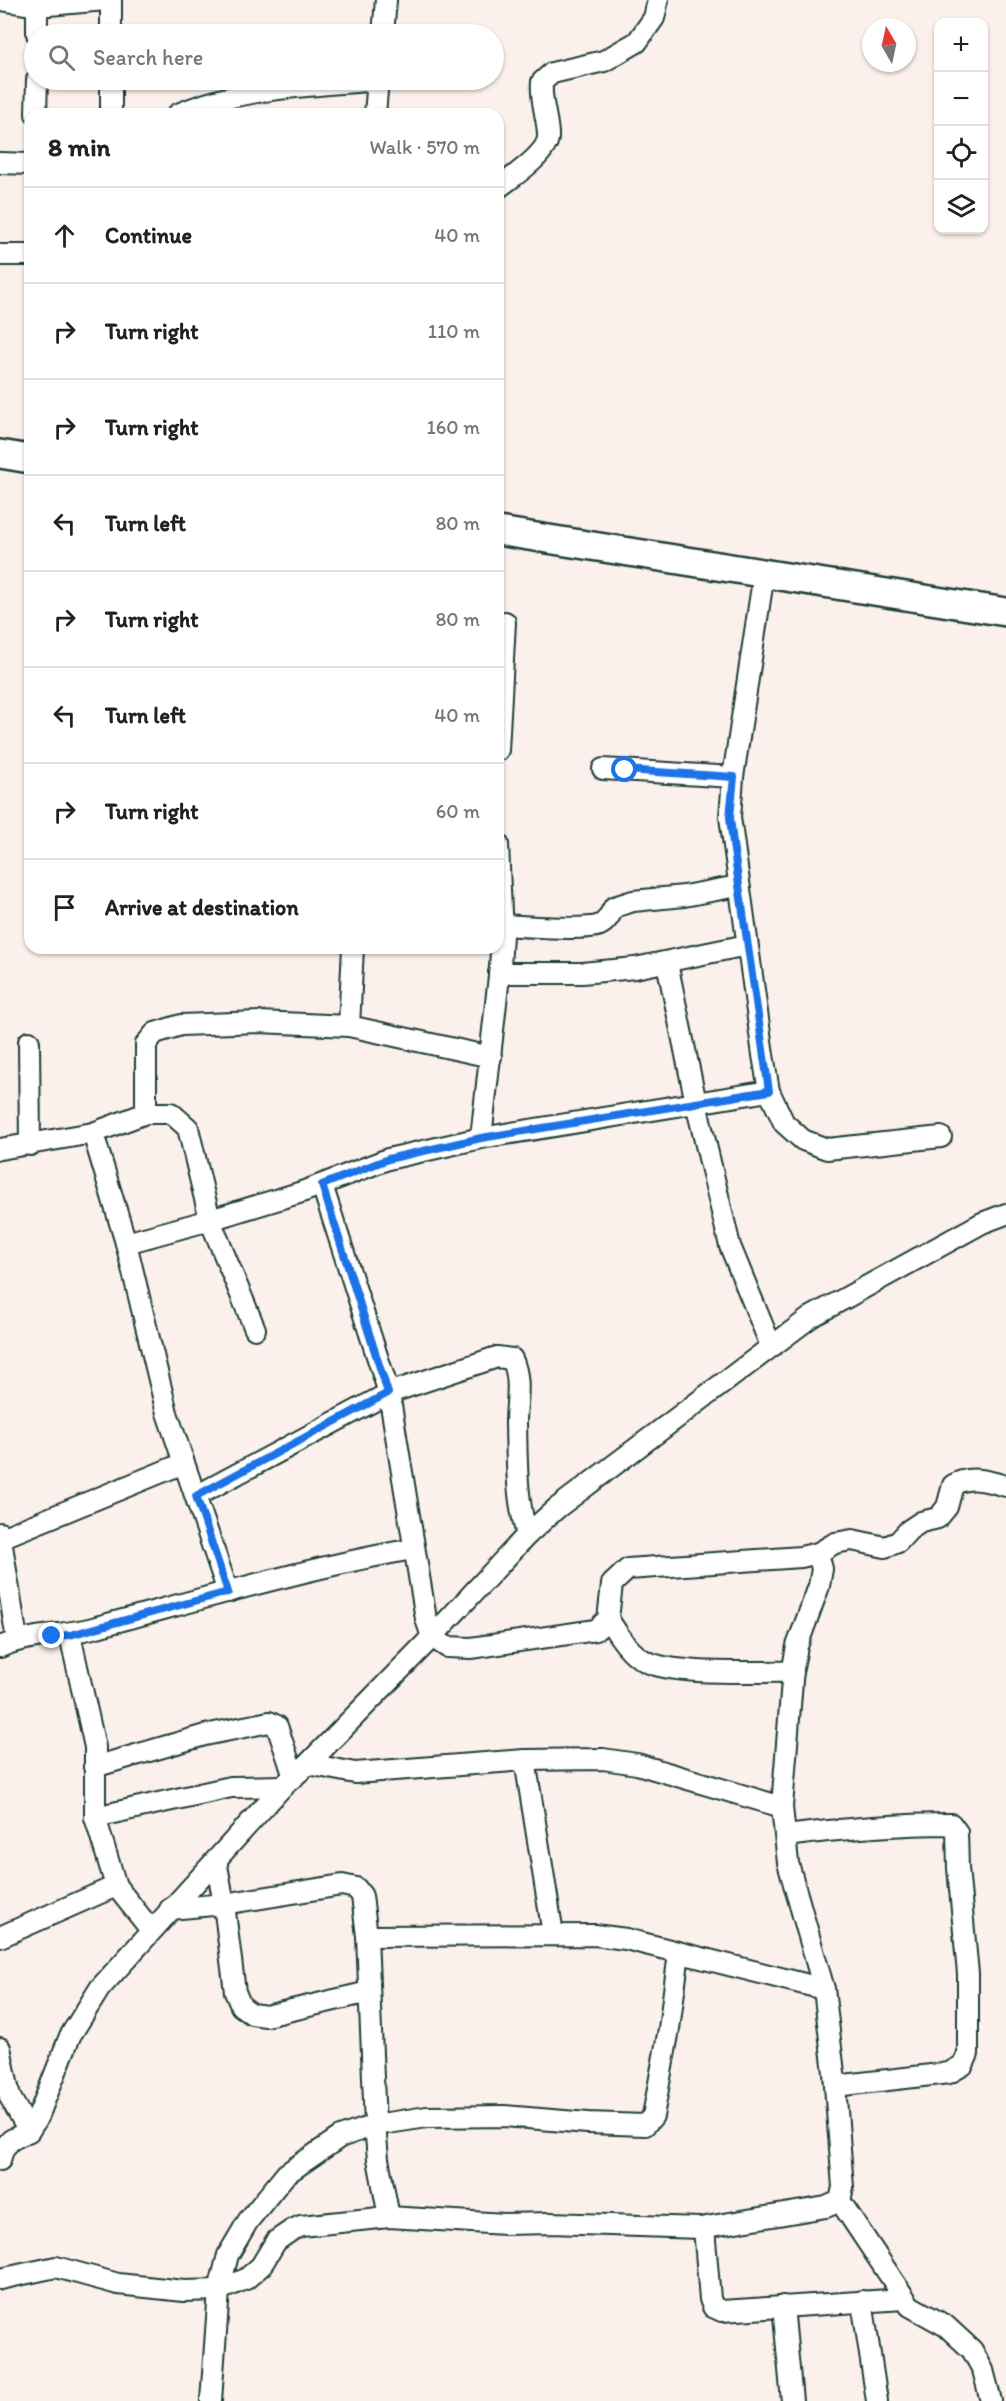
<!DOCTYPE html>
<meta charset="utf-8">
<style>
body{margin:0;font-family:Itim,sans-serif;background:#f2f2f2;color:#222}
.controls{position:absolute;right:18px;top:18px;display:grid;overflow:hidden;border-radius:12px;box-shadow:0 2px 4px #0004}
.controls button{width:54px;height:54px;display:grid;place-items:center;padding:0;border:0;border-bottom:2px solid #e0e0e0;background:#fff;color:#222;font:30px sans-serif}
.compass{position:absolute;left:862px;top:18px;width:54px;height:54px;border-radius:50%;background:#fff;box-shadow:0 2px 4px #0004;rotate:351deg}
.stop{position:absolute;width:18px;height:18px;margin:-14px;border:4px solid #1a73e8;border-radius:50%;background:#fff}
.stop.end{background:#1a73e8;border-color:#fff;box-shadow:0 2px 6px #0008}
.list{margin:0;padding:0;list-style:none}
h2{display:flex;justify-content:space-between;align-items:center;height:78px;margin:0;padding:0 24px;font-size:26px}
h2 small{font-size:20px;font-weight:400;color:#767676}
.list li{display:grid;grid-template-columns:39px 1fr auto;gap:18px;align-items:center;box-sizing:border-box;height:96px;padding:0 24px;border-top:2px solid #e0e0e0}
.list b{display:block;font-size:22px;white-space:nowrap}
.list em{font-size:20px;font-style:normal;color:#767676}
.icon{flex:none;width:33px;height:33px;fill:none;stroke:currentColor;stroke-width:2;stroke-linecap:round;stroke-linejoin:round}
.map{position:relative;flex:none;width:1006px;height:2401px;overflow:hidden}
.search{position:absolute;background:#fff;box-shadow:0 2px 4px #0004;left:24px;top:24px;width:480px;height:66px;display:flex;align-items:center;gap:15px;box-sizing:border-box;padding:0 21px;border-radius:33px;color:#767676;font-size:22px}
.panel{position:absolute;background:#fff;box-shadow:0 2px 4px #0004;left:24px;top:108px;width:480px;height:846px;border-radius:18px}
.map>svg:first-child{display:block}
</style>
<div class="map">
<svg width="1006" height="2401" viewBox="0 0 1006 2401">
<rect width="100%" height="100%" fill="#fbf0eb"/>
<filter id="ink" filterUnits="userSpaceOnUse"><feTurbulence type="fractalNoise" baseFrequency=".0167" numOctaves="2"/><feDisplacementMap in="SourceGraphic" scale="12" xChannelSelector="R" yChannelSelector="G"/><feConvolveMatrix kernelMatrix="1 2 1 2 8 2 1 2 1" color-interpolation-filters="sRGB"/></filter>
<g filter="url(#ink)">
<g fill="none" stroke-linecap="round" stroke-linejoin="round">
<defs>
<g id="minor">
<path d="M1 0 37 6"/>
<path d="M111 0V34"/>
<path d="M37 34V6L106 0"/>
<path d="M383 34 386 0"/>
<path d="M111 80V114"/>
<path d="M36 114 37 80"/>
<path d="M178 114C241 87 311 86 378 80"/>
<path d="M375 114 378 80"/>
<path d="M0 163 30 164"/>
<path d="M498 188C511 178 546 155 548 138 549 122 540 102 542 82L552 73 604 61 637 42 654 18 658 0"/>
<path d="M0 255H30"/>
<path d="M764 573 733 777 730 817 763 1055 769 1091 784 1123 803 1140 827 1149 941 1137"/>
<path d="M498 750 505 622"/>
<path d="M603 769 733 777"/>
<path d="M501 925C520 926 585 931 600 925 607 922 611 913 614 907L633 901 684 896 738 886"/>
<path d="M667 963 696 1103 730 1246 771 1346"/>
<path d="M499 973H582L635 968 747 945"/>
<path d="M349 1026 353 948"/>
<path d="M29 1042 30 1145"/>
<path d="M146 1113V1044L155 1033 181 1025 259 1022 349 1026 491 1057"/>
<path d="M93 1133 126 1243 167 1413 228 1592"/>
<path d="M481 1138 500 967 502 935 498 844"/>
<path d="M0 1149 93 1133 146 1113H171L188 1128 210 1220 255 1329"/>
<path d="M322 1185 389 1393 426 1619 432 1637 447 1647 471 1648 596 1630 608 1619 612 1584 628 1569 801 1557 818 1553 835 1543 852 1540 885 1547 898 1542 909 1530 921 1522 938 1518 947 1507 953 1485C970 1475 988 1481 1006 1486"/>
<path d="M126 1243 210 1220 302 1192 388 1159 481 1138 769 1091"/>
<path d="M196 1496 389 1393 497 1357 512 1359C522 1380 516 1401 516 1423 517 1463 516 1497 527 1535"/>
<path d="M0 1533 17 1640"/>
<path d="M1 1538 184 1463"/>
<path d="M608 1619C618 1634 629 1653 645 1661 675 1676 757 1671 793 1672"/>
<path d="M70 1635 95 1747V1817L116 1886 151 1930"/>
<path d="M0 1647C29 1634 63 1636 93 1628 199 1600 305 1568 413 1549"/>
<path d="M525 1760 553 1934"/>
<path d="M308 1764 355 1773 525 1760 603 1759 637 1764 782 1807"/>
<path d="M94 1767 205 1735 269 1722 277 1726 294 1777"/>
<path d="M95 1817 231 1787 283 1786"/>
<path d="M786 1836C840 1829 896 1824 951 1824L957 1832 958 1868 968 1974V2054L963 2065 949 2073 835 2086"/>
<path d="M216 1860 224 1904 235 1992 241 2006 252 2014 266 2016 369 1992"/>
<path d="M170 1909 224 1904 342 1885 356 1888 362 1896 367 1936 375 2125 378 2159 389 2217"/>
<path d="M367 1936 595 1935 626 1939 824 1989"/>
<path d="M0 1937 116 1886"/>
<path d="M0 2048 10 2097 29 2131"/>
<path d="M0 2160 3 2149 11 2140 29 2131 38 2117 70 2036 100 1988 283 1786 308 1764 432 1637 527 1535 557 1508 811 1317 982 1223 1006 1214"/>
<path d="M840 2201 910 2306 946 2326 972 2350 983 2370 991 2401"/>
<path d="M704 2228 710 2299 713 2307 722 2311 904 2299"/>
<path d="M0 2279 56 2267 118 2284 184 2291 219 2290 246 2279 261 2266 276 2241 292 2230 301 2226 389 2217 505 2224 550 2223 700 2228 826 2207 840 2201 843 2187 834 2073 824 1989 788 1863 782 1807 793 1668 797 1646 819 1586 822 1569 818 1553"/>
<path d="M862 2301 877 2401"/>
<path d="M783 2306 792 2401"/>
<path d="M211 2401 219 2290 228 2255 248 2221 286 2174 340 2137 375 2125 427 2117 504 2116 588 2123 645 2125 653 2116 669 2029 679 1953"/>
</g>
<g id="secondary">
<path d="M0 454 30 459"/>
<path d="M498 531 1006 612"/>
</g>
</defs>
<!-- minor casing -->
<use href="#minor" stroke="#1f3d34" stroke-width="24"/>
<!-- secondary casing -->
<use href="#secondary" stroke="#1f3d34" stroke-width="32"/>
<!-- minor -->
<use href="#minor" stroke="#fff" stroke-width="20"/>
<!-- secondary -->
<use href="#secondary" stroke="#fff" stroke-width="27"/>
</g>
</g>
<g fill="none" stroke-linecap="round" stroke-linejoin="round" filter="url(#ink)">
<!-- route -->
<path stroke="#1a73e8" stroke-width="8" d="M52 1636 70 1635 228 1592 196 1496 388 1393 322 1185 388 1159 481 1138 769 1091 733 844 730 817 734 777 625 770"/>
</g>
</svg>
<div class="controls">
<button>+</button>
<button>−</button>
<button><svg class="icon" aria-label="locate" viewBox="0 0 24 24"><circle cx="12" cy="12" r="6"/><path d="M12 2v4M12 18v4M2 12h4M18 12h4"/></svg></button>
<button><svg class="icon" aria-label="layers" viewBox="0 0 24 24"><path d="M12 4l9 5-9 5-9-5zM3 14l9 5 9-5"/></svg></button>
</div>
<svg class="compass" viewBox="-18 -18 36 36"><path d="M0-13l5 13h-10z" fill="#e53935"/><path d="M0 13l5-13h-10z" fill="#767676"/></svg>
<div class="stop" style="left:625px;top:770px"></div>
<div class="stop end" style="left:52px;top:1636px"></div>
<div class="search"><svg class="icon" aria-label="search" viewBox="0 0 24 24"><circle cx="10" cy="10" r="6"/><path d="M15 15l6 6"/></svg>Search here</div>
<section class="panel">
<h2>8 min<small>Walk · 570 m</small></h2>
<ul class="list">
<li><svg class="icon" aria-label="ahead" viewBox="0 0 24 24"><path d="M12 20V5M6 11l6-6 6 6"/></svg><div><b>Continue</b></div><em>40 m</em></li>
<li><svg class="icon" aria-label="right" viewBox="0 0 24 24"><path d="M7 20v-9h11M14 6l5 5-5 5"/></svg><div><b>Turn right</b></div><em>110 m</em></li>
<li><svg class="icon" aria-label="right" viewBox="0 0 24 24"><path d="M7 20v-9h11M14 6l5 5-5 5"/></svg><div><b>Turn right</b></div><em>160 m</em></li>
<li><svg class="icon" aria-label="left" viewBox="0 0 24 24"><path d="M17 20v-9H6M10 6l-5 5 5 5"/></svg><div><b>Turn left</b></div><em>80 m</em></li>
<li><svg class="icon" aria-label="right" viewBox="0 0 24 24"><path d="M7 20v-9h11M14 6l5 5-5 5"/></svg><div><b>Turn right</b></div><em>80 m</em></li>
<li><svg class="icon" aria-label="left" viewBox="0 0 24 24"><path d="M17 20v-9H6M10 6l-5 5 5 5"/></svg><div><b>Turn left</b></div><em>40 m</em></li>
<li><svg class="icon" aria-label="right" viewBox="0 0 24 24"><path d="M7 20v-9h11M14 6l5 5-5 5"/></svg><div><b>Turn right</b></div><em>60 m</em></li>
<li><svg class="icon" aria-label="arrive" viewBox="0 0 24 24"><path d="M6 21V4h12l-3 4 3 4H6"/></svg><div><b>Arrive at destination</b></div></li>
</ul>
</section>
</div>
